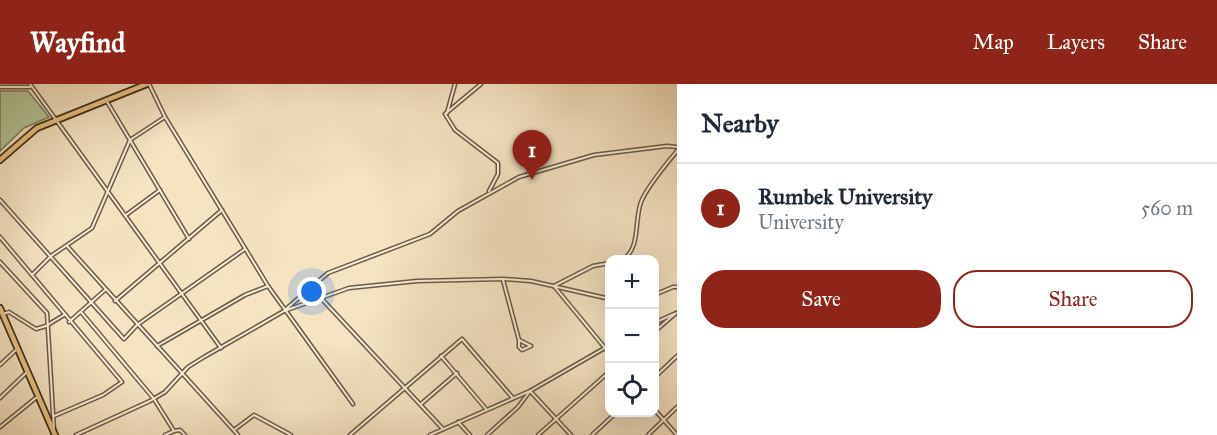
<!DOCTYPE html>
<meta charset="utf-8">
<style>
body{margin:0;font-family:"IM FELL Great Primer",serif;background:#f2f2f3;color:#1f2937}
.controls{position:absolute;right:18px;bottom:18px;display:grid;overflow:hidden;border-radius:12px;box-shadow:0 6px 24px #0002}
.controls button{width:54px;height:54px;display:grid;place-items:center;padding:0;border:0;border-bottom:2px solid #e0e1e3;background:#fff;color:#1f2937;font:30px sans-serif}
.you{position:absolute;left:312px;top:208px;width:21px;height:21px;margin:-15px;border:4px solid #fff;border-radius:50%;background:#1a73e8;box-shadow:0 0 0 9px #1a73e833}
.badge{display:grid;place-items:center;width:39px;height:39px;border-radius:50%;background:#8f2418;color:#fff;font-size:20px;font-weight:700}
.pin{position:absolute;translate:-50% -50px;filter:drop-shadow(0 2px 3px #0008)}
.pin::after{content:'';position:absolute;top:32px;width:21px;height:18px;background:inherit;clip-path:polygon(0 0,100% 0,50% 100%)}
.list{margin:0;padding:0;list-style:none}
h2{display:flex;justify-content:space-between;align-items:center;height:78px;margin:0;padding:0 24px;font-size:26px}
h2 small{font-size:20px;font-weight:400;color:#747a83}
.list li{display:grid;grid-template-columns:39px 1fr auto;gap:18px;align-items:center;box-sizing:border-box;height:90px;padding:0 24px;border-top:2px solid #e0e1e3}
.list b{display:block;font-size:22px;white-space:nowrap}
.list p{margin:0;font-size:20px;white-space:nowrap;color:#747a83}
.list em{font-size:20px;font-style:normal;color:#747a83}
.actions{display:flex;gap:12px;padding:18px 24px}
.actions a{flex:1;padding:14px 0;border:2px solid #8f2418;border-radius:24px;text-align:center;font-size:21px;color:#8f2418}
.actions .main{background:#8f2418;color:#fff}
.icon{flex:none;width:33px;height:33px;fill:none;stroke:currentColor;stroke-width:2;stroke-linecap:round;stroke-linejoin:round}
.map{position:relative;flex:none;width:677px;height:351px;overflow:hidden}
header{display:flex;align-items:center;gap:36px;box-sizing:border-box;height:84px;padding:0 30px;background:#8f2418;color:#fff}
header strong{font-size:28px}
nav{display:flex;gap:33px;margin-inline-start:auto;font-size:21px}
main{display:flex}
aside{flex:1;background:#fff}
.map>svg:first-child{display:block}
</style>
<header>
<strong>Wayfind</strong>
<nav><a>Map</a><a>Layers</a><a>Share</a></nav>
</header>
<main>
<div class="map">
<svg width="677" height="351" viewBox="0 0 677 351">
<rect width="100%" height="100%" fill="#f5e3c2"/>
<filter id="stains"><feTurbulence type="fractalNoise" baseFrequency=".00333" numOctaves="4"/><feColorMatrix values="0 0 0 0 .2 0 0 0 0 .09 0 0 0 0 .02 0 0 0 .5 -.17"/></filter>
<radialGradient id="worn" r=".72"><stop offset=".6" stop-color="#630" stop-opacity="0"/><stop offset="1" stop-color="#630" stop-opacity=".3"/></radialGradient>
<!-- green -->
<path fill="#b5c598" stroke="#797a5b" stroke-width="1.5" d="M0 7H28L49 33 24 44 0 67Z"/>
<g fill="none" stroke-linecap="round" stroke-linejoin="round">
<defs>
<g id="minor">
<path d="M30 0 221 264"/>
<path d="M149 0 165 33 268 202 353 320"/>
<path d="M481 0 445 30 455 46 498 79V90L489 107"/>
<path d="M0 3H30"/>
<path d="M106 16 189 155"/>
<path d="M447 29 455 0"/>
<path d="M0 116 124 255 137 241 245 165"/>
<path d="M126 131 160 106"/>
<path d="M0 153 122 298 103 311 54 332"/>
<path d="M67 162 238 351"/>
<path d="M622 176C641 165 634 137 641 118 646 105 667 79 677 67"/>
<path d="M0 178 47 229 54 346"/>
<path d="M610 179 593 182 554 202 610 270"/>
<path d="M32 191 51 172 92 144 130 56 165 33"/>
<path d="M503 196 519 256 531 262 522 266 519 263V256"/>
<path d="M654 211 673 203H677"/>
<path d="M320 213 443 345"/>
<path d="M115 217 222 126"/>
<path d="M286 225 328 189 430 150 458 127 519 93 594 71 667 62 677 63"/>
<path d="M81 228 154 315 174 347 165 351"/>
<path d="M3 230 9 228 36 245 46 242 64 231"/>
<path d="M69 238 105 206"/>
<path d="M654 239 674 230"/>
<path d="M654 248 676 229"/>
<path d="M157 262 245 211 268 202"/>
<path d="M441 272 486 325"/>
<path d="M0 281 18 264"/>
<path d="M654 294 677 272"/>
<path d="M0 314 26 289"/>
<path d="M421 320 457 289"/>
<path d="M654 325 677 351"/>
<path d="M458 338 470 351"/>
<path d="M0 343 37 313"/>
<path d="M234 346 254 331 291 351"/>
<path d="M174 347 180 346 185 351"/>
<path d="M76 351 150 317 165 308 188 283 204 273 284 227 349 204 417 197 503 195 531 197 610 215"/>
<path d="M350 351 462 255 512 313"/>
<path d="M430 351 530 307 610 261"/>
<path d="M487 351 518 323 530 307 571 351"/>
<path d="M538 351 610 287"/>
<path d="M592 351 617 328"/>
<path d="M648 351 677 323"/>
</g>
<g id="primary">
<path d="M0 76 37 44 147 0"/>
<path d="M0 224 55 351"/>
</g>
</defs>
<!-- minor casing -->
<use href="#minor" stroke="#6b5b47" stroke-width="5"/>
<!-- primary casing -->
<use href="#primary" stroke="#3d2e1e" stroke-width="8"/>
<!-- minor -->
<use href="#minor" stroke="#f8edd7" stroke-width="2"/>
<!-- primary -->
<use href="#primary" stroke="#eac281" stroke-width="4.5"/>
</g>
<rect width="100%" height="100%" filter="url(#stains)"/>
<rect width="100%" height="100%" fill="url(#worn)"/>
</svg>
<div class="controls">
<button>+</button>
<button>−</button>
<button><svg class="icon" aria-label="locate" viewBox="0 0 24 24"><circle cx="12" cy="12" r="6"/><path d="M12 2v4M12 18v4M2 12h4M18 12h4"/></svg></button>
</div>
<div class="you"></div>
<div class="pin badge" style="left:532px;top:96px">1</div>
</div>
<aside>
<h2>Nearby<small></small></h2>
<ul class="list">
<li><span class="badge">1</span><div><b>Rumbek University</b><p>University</p></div><em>560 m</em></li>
</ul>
<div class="actions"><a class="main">Save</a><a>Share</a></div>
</aside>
</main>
